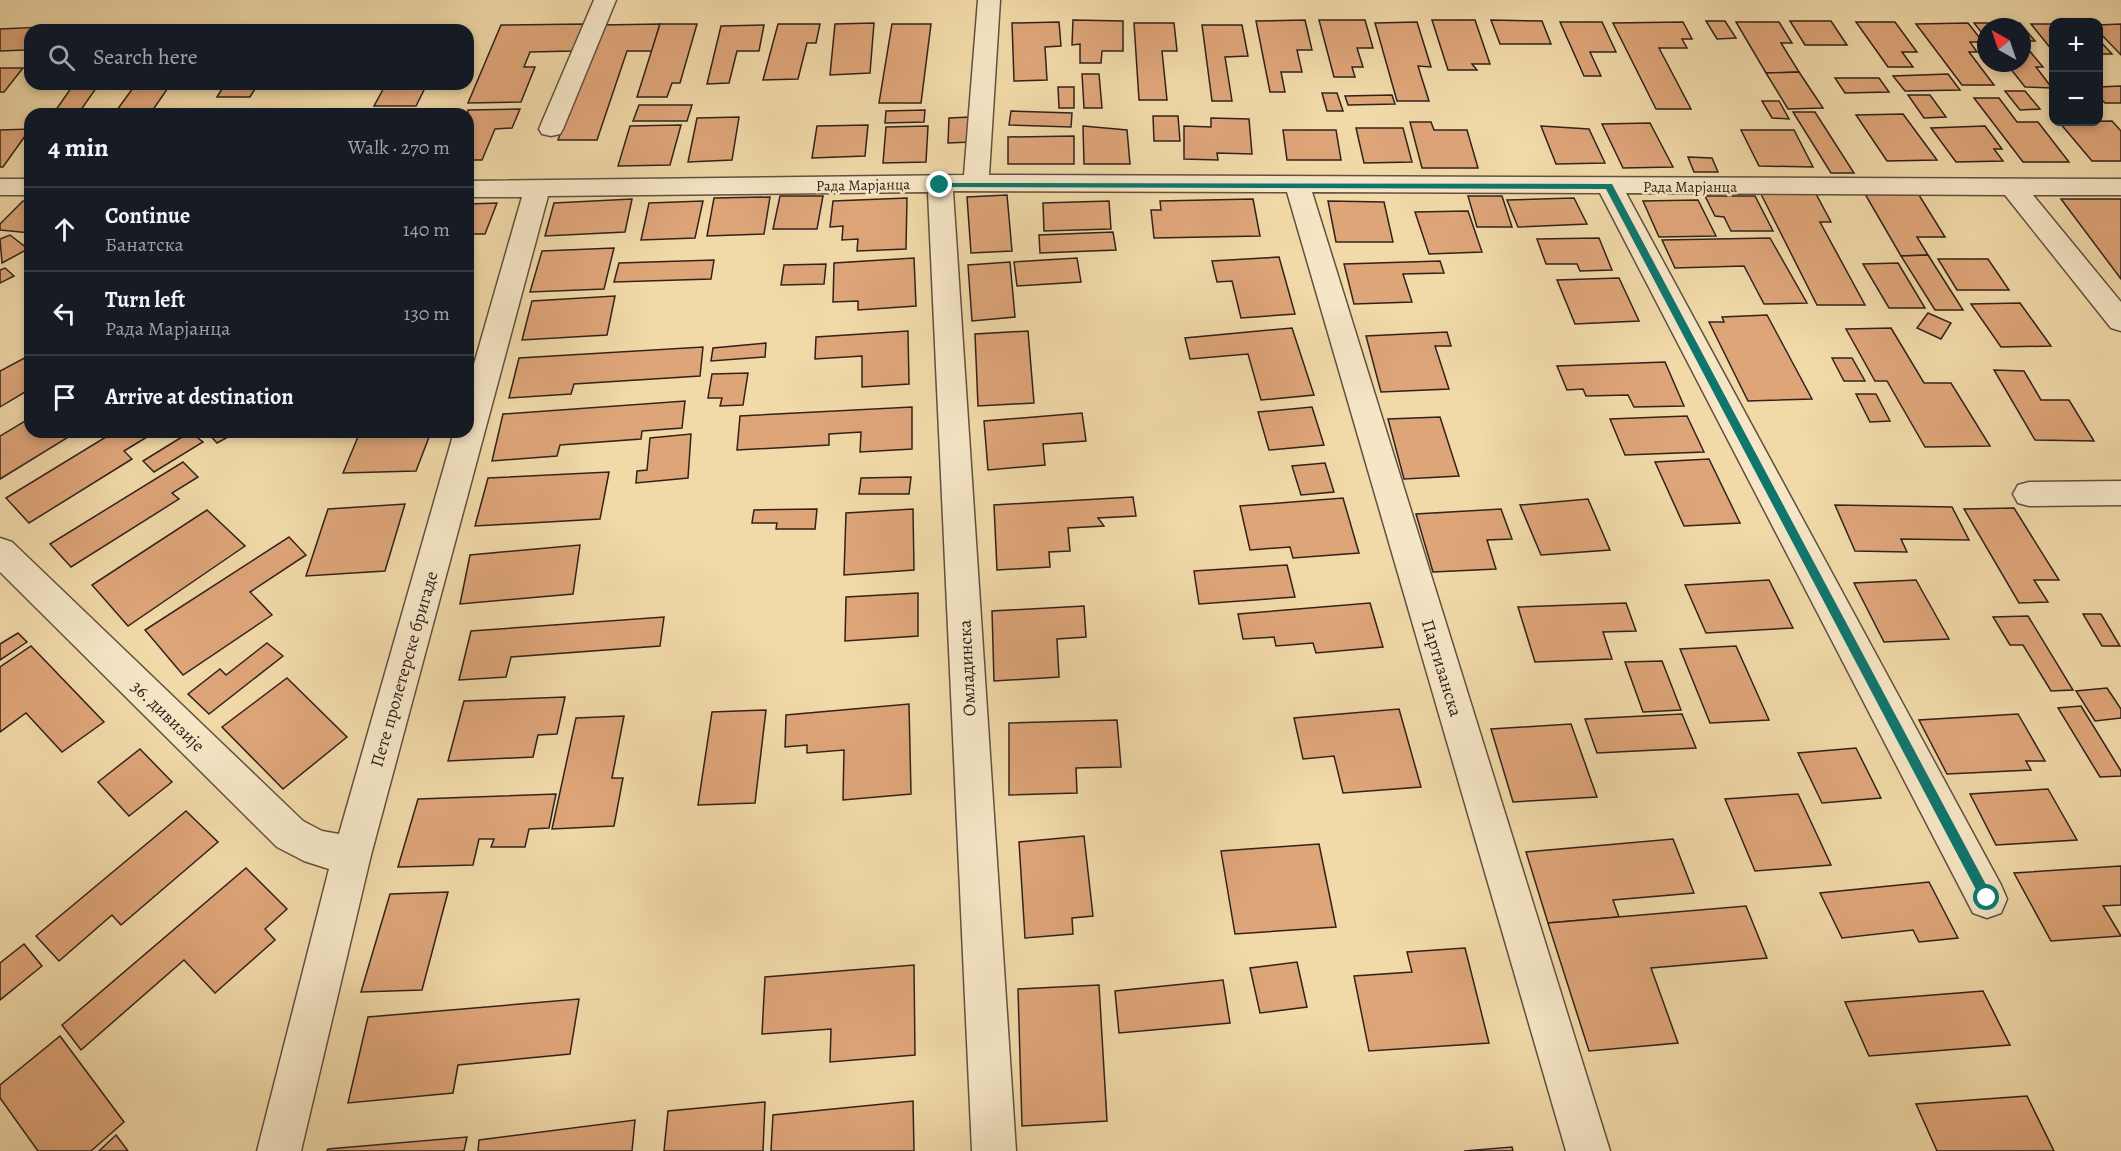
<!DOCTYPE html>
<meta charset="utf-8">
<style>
body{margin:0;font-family:Alegreya,serif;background:#242831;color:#f1f3f6}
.controls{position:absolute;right:18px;top:18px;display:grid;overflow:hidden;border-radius:12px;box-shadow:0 3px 9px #0003}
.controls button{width:54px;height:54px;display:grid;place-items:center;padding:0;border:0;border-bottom:2px solid #363941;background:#171b24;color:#f1f3f6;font:30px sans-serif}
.compass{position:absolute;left:1977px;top:18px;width:54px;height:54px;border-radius:50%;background:#171b24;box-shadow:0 3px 9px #0003;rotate:320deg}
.stop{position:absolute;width:18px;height:18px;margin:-14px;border:4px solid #0f766e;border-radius:50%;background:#fff}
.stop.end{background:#0f766e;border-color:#fff;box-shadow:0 2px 6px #0008}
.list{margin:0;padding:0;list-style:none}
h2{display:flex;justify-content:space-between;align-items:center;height:78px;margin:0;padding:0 24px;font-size:26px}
h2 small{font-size:20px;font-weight:400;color:#9ea1a6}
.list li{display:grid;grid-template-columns:39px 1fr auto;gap:18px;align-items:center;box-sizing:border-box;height:84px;padding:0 24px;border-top:2px solid #363941}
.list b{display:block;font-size:22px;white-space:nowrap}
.list p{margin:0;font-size:20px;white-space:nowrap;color:#9ea1a6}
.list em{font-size:20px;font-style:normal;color:#9ea1a6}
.icon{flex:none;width:33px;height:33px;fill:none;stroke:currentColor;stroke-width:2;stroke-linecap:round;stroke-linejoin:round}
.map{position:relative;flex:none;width:2121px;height:1151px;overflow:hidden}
.search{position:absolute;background:#171b24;box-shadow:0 3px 9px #0003;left:24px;top:24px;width:450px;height:66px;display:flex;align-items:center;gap:15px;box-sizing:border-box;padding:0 21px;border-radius:18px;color:#9ea1a6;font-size:22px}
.panel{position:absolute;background:#171b24;box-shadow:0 3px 9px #0003;left:24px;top:108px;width:450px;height:330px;border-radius:18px}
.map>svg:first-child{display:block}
</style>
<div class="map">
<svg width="2121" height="1151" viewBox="0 0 2121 1151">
<rect width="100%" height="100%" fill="#f1d9a8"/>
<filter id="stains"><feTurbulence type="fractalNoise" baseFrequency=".00333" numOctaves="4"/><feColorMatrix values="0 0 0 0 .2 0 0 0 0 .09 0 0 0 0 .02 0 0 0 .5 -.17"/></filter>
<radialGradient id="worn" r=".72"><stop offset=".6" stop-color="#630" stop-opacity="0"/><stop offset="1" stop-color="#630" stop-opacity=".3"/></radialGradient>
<!-- building -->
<g fill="#dea579" stroke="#31221d" stroke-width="1.5">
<path d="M1073 20 1123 21V51H1102L1101 63H1080V44L1072 45Z"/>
<path d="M1305 20 1312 50H1297L1302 72H1281L1285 92H1270L1256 21Z"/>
<path d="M1319 20H1365L1373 48H1357L1363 67H1352L1355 77H1334Z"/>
<path d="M1432 20H1475L1490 64H1472L1477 70H1448Z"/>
<path d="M1491 20 1542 21 1551 44H1500Z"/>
<path d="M1706 21H1725L1736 38 1717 39Z"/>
<path d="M1790 21H1831L1847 45H1805Z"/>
<path d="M1059 22 1061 46 1045 47 1047 80 1014 81 1012 23Z"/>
<path d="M1417 22 1431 67 1418 66 1429 101H1397L1375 23Z"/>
<path d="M1560 22H1602L1616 52H1590L1601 76H1584Z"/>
<path d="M1683 22 1692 39H1682L1687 48H1659L1691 109H1656L1613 23Z"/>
<path d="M1736 22H1779L1792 43H1781L1799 72 1766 73Z"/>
<path d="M1856 22H1895L1917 52H1902L1913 67H1888Z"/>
<path d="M874 23 870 73 830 75 835 24Z"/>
<path d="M1134 23H1174L1177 51H1162L1167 100H1139Z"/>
<path d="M1968 23 1983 42H1970L1977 52H1969L1994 85H1962L1916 24Z"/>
<path d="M1974 23H2020L2035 41H2022V27H1986V38Z"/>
<path d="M584 24 574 51 530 52 524 67H535L521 102 468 103 501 25Z"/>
<path d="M660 24 652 51H627L597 140H558L601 25Z"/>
<path d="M660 24H697L680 83H672L667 97H637Z"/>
<path d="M778 24H820L816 43H807L798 79 763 80Z"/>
<path d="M892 24H931L921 103H879Z"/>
<path d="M2031 24H2054V50H2052Z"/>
<path d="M2121 24V55L2098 31V25Z"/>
<path d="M99 25 96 30H53L56 26Z"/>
<path d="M119 25H165L161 30H115Z"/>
<path d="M764 25 759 51H737L729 83 707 84 721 26Z"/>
<path d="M1202 25H1242L1248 56 1225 57 1232 101H1212Z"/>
<path d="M352 26 349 30H294L296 27Z"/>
<path d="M43 27 41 30H30V44L25 50 0 51V29Z"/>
<path d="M227 28 226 30H173L174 29Z"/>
<path d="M2098 39 2112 54H2098Z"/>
<path d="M2022 42 2043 67H2036L2052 88 2025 87 2006 63H2022Z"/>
<path d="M0 68H23L4 92H0Z"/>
<path d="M1799 72 1823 108 1788 109 1766 73Z"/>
<path d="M1082 74H1099L1102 108H1084Z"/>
<path d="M1948 74 1960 90 1905 91 1893 76Z"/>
<path d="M1835 78H1879L1889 92 1845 93Z"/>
<path d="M74 84H99L78 114H53Z"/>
<path d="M225 84H258L250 97H217Z"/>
<path d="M386 84H427L416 106H374Z"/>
<path d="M2121 86V103H2105L2098 96V87Z"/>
<path d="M1058 87H1074V108H1059Z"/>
<path d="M133 88H168L150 114H114Z"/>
<path d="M2005 91H2025L2040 109 2020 110Z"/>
<path d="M1322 93H1337L1343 111H1327Z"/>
<path d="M1392 95 1395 104 1348 105 1345 96Z"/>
<path d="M1908 95H1930L1946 117 1924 118Z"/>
<path d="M1974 98H1999L2017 122H2038L2069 162H2023Z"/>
<path d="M1762 101H1779L1789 119 1772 118Z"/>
<path d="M639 105H692L687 121H633Z"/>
<path d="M520 109 512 128 495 129 482 160H468V110Z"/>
<path d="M925 110 924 122 885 123 886 111Z"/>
<path d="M1011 111 1072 113 1071 127 1009 125Z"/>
<path d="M1793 112H1815L1854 173H1831Z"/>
<path d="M1903 114 1937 160 1887 161 1856 115Z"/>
<path d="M1153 116H1178L1180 141H1154Z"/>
<path d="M739 117 732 160 688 162 697 118Z"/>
<path d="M971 117V142L948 143 949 118Z"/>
<path d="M1211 118 1249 119 1252 154 1217 153 1218 160 1184 159V126L1211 127Z"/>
<path d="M2112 121 2121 131V161H2092L2059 122Z"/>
<path d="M1410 122H1431L1434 130H1467L1478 168H1422Z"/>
<path d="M1650 123 1673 167 1623 168 1602 124Z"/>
<path d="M681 125 670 165 618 166 630 126Z"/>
<path d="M868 125 865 156 812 158 817 126Z"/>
<path d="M928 126 926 162 883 163 886 127Z"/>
<path d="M1083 126 1127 130 1130 164H1084Z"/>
<path d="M1541 126 1589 129 1605 163 1556 164Z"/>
<path d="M1985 126 2002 149H1994L2003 161 1956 162 1931 128Z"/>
<path d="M1356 128H1403L1412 162 1364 163Z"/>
<path d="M30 129 3 167H0V130Z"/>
<path d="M1283 130H1336L1341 160H1287Z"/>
<path d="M1741 130H1794L1813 167 1759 166Z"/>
<path d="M1074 136V164H1008V137Z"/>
<path d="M1688 157 1712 158 1718 172H1694Z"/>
<path d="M1761 194H1816L1831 222H1820L1865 305H1817Z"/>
<path d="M1865 194 1919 195 1945 237H1917L1928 255 1901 256Z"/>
<path d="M1007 195 1012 251 971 253 967 197Z"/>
<path d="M780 196H823L817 229H773Z"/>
<path d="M1468 196H1502L1512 227H1477Z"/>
<path d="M1705 196H1755L1773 231H1731L1724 217 1715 216Z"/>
<path d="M770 197 764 234 707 236 714 198Z"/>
<path d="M907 198 906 249 857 251 858 239 842 240 843 226 830 227 833 201Z"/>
<path d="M1574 198 1587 224 1518 227 1507 200Z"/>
<path d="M632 199 625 232 545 236 554 203Z"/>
<path d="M1253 199 1260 236 1154 238 1151 210H1161L1160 201Z"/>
<path d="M2061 199H2121V279Z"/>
<path d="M1698 200 1716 236 1659 237 1643 201Z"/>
<path d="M23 201H30V233L0 230V224Z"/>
<path d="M703 201 695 238 641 240 649 203Z"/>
<path d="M1109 201 1111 229 1044 231 1043 203Z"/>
<path d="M1328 201 1384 202 1393 242H1336Z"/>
<path d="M497 203 485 234H468V204Z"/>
<path d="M1468 211 1482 252 1429 254 1415 212Z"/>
<path d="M1113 232 1116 250 1040 253 1039 235Z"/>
<path d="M10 235 28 249 2 263 0 239Z"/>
<path d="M1599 238 1612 270 1580 271 1577 264H1546L1537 239Z"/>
<path d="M1770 238 1807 303 1764 304 1744 266 1675 268 1662 240Z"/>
<path d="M614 248 604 289 530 292 542 251Z"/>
<path d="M1928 255 1963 310H1935L1901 256Z"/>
<path d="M1279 257 1295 314 1241 318 1232 281 1217 282 1212 261Z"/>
<path d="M914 258 916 306 858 310V301L833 302 834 263Z"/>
<path d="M1077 258 1081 282 1017 286 1014 262Z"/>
<path d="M1938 259H1988L2009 290H1957Z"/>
<path d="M714 260 711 279 614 282 619 263Z"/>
<path d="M1440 261 1444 273 1403 274 1412 302 1354 304 1344 264Z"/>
<path d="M1010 262 1015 317 972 321 968 265Z"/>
<path d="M1898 263 1925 308H1889L1863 264Z"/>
<path d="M826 264 824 284 781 285 784 265Z"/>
<path d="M5 268 14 276 0 283V270Z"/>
<path d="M1619 278 1639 321 1575 324 1557 280Z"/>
<path d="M615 296 607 335 522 340 532 301Z"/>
<path d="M2020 303 2051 346 2001 347 1971 304Z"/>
<path d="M1928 313 1951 323 1941 339 1917 328Z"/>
<path d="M1767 315 1812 399 1748 401 1709 322H1724L1722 317Z"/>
<path d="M1292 328 1314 395 1261 400 1248 354 1190 359 1185 338Z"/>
<path d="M1891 328 1924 383H1951L1990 446 1925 447 1887 381H1875L1846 329Z"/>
<path d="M908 331 909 384 862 387V356L815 359 816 337Z"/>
<path d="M1028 331 1034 403 978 406 975 334Z"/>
<path d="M1447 332 1451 346H1435L1449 389 1381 392 1366 336Z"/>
<path d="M766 343 765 357 711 361 713 348Z"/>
<path d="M703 347 700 376 574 384 571 394 509 398 519 358Z"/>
<path d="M30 355V389L0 407V371Z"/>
<path d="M1832 358H1852L1865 381H1844Z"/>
<path d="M1665 362 1684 406 1634 407 1628 395 1586 396 1583 389 1567 390 1557 366Z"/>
<path d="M1994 370 2024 371 2041 400H2069L2094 441 2035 440Z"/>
<path d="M748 373 743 405 720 406 722 398H708L712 374Z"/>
<path d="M1856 394H1876L1890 421 1870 422Z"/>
<path d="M685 401 682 428 642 431 641 439 560 445 557 456 492 461 503 414Z"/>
<path d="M912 407V449L860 452 861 432 829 434V445L737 450 740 416Z"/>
<path d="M1312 407 1324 445 1269 450 1258 412Z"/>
<path d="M1082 413 1086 441 1043 444 1045 465 988 470 984 421Z"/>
<path d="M1687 416 1704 452 1625 455 1610 419Z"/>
<path d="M1440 417 1459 476 1404 479 1388 419Z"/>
<path d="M30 418V432L75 433 0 479V436Z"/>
<path d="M114 432H142L147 437 124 451 132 459 29 523 6 498Z"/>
<path d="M190 432 203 442 154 472 143 461Z"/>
<path d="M207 432H237L217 443Z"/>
<path d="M360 432H431L416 471 343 473Z"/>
<path d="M691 434 688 478 636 483 637 471 647 470 650 438Z"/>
<path d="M1709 459 1740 523 1684 526 1655 462Z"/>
<path d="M183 462 198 477 172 493 179 499 71 567 50 544Z"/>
<path d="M1325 463 1334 492 1301 495 1292 466Z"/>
<path d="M609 472 600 519 475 526 488 478Z"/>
<path d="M911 477 909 494H859L861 478Z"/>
<path d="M1133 497 1136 516 1098 518 1104 526 1068 528 1070 551 1049 552 1050 567 997 570 994 505Z"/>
<path d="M1343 498 1359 553 1293 558 1290 547 1250 550 1240 506Z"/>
<path d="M1588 499 1610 550 1541 555 1520 505Z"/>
<path d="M405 504 385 571 306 576 328 509Z"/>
<path d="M1835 505 1952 507 1969 540 1901 539 1907 552 1855 551Z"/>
<path d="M2014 508 2059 580H2034L2048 602 2019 603 1964 509Z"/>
<path d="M817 509 815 529H776L777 523H752L754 510Z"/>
<path d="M913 509 914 570 844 575 846 513Z"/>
<path d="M1501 509 1512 539 1487 540 1496 569 1433 572 1416 514Z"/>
<path d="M207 510 245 546 128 626 92 585Z"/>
<path d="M289 537 306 555 250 592 272 615 183 675 145 630Z"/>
<path d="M580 545 573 594 460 604 470 555Z"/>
<path d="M1287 565 1295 597 1199 604 1194 571Z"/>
<path d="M1769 580 1793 628 1706 633 1685 585Z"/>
<path d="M1916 580 1949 639 1884 642 1854 583Z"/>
<path d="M918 593V636L845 641 846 597Z"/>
<path d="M1370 603 1383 647 1316 653 1313 643 1276 646 1274 637 1243 639 1238 614Z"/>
<path d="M1626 603 1636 631 1603 632 1612 659 1535 662 1518 607Z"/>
<path d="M1084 606 1086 637 1057 639 1059 677 994 681 992 611Z"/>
<path d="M2083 614H2101L2120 646H2102Z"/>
<path d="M2028 616 2073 690 2051 691 2023 645H2010L1993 617Z"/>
<path d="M664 617 660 646 511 657 506 677 459 680 471 631Z"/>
<path d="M18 633 27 642 0 660V644Z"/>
<path d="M267 643 283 656 209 714 188 694 220 669 226 675Z"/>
<path d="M31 646 104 722 62 752 26 713 0 732V667Z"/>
<path d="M1736 646 1769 720 1710 723 1680 649Z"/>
<path d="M1662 661 1681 710 1643 712 1625 662Z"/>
<path d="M287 678 347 737 283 789 222 727Z"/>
<path d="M2107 688 2121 709V718L2095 721 2076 691Z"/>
<path d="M565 697 557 734 538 735 533 757 448 761 464 701Z"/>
<path d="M909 704 911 794 843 800 844 750 807 753V745L785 747 786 715Z"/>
<path d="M2081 706 2121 771V776L2100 777 2058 708Z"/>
<path d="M1399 709 1421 787 1343 793 1334 756 1303 759 1294 718Z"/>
<path d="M766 710 755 803 698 805 712 712Z"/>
<path d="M1682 714 1696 748 1597 753 1585 719Z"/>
<path d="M2018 714 2045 761H2026L2031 770 1947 774 1919 720Z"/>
<path d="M624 716 612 778H623L614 826 552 829 576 718Z"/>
<path d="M1117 720 1121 767 1076 768 1077 793 1009 795V723Z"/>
<path d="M1571 724 1597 797 1513 802 1491 729Z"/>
<path d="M1856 748 1881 798 1822 803 1798 753Z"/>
<path d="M140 749 172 782 129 816 98 782Z"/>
<path d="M2048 789 2077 840 1996 845 1970 794Z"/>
<path d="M556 794 549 828 529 829 525 847H491L494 839H479L473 865 398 867 418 799Z"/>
<path d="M1798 794 1831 865 1755 871 1725 799Z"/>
<path d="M186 811 218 842 121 925 112 915 59 961 36 936Z"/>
<path d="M1084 836 1093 916 1072 918 1073 934 1025 938 1019 842Z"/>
<path d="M1673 839 1694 893 1613 900 1619 917 1548 923 1526 852Z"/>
<path d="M1319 844 1336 927 1235 934 1221 851Z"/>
<path d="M2121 866V905L2103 906 2121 936 2051 941 2014 873Z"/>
<path d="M246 868 287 909 265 929 275 940 215 993 184 960 81 1050 62 1025Z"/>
<path d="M1929 882 1958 938 1919 942 1913 930 1842 938 1820 893Z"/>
<path d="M448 892 422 990 361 992 390 894Z"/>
<path d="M1746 906 1767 958 1651 968 1678 1043 1589 1051 1548 923Z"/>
<path d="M24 944 42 966 0 1000V963Z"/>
<path d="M1465 948 1489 1043 1369 1051 1354 976 1412 972 1407 952Z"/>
<path d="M1297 962 1307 1007 1260 1013 1250 968Z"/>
<path d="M914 965 915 1055 830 1062 831 1029 762 1034 765 977Z"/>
<path d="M1223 980 1230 1023 1119 1033 1115 991Z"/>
<path d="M1099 985 1107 1121 1022 1126 1018 989Z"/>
<path d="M1983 991 2010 1045 1869 1056 1845 1002Z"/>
<path d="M579 999 570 1054 458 1065 453 1093 348 1103 368 1017Z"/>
<path d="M60 1036 124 1122 91 1151H38L0 1098V1085Z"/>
<path d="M2027 1096 2054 1151H1937L1916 1104Z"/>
<path d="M913 1101 914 1151H771L773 1115Z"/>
<path d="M765 1102 763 1151H664L668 1111Z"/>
<path d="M635 1120 632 1151H478L479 1140Z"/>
<path d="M116 1135 128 1151H99Z"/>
<path d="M467 1137 464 1151H327L328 1149Z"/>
<path d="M1512 1147 1513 1151H1464Z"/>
</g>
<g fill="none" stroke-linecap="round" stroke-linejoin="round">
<defs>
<g id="minor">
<path d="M594 0H616L563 129 560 134 551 136 542 134 539 129Z"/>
<path d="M978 0H1000L989 175 2121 179V195H2033L2121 302V331L2111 328 2005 195 1626 193 2001 885 2007 899 2001 913 1987 918 1973 913 1600 193 1312 192 1610 1151H1566L1287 192 953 191 1016 1151H972L928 192 548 196 371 855 301 1151H257L329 869 304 861 277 847 0 572V538L12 542 303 821 322 831 339 834 454 432H468V385L522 197H468V181L964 175Z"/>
<rect x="0" y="179" width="30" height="16"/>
<path d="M2121 481V505L2029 506 2018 503 2013 494 2018 485 2029 482Z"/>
</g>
</defs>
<!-- minor casing -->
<use href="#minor" stroke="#615040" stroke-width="3"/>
<!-- minor -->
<use href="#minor" fill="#f6e6c6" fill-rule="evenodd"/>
</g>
<!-- route -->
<path fill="#0f766e" d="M937 183 1612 184 1991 894V903H1983L1606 189 940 187Z"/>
<g text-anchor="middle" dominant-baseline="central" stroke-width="5" stroke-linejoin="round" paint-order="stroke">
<!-- far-street labels -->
<g font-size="15" fill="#31221d" stroke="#f6e6c6">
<text transform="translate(863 185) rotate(-1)">Рада Марјанца</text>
<text x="1690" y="187">Рада Марјанца</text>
</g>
<!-- street labels -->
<g font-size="18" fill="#31221d" stroke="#f6e6c6">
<text transform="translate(967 668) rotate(-93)">Омладинска</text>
<text transform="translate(1442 668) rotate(73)">Партизанска</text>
<text transform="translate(404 669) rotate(-74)">Пете пролетерске бригаде</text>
<text transform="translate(168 716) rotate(44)">36. дивизије</text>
</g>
</g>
<rect width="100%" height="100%" filter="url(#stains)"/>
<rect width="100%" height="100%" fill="url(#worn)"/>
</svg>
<div class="controls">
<button>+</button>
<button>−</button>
</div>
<svg class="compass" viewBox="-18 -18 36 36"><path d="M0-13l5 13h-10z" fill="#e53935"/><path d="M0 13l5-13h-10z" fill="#9ea1a6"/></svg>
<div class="stop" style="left:1987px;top:898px"></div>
<div class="stop end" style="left:940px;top:185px"></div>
<div class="search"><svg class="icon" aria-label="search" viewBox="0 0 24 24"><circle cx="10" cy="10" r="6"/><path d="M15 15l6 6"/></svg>Search here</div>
<section class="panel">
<h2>4 min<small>Walk · 270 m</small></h2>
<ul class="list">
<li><svg class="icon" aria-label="ahead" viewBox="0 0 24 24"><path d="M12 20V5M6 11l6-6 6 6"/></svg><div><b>Continue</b><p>Банатска</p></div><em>140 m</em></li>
<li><svg class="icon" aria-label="left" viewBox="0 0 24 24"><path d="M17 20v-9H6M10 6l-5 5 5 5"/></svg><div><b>Turn left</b><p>Рада Марјанца</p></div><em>130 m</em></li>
<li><svg class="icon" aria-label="arrive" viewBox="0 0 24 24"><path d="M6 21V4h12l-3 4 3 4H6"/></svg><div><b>Arrive at destination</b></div></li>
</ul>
</section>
</div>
